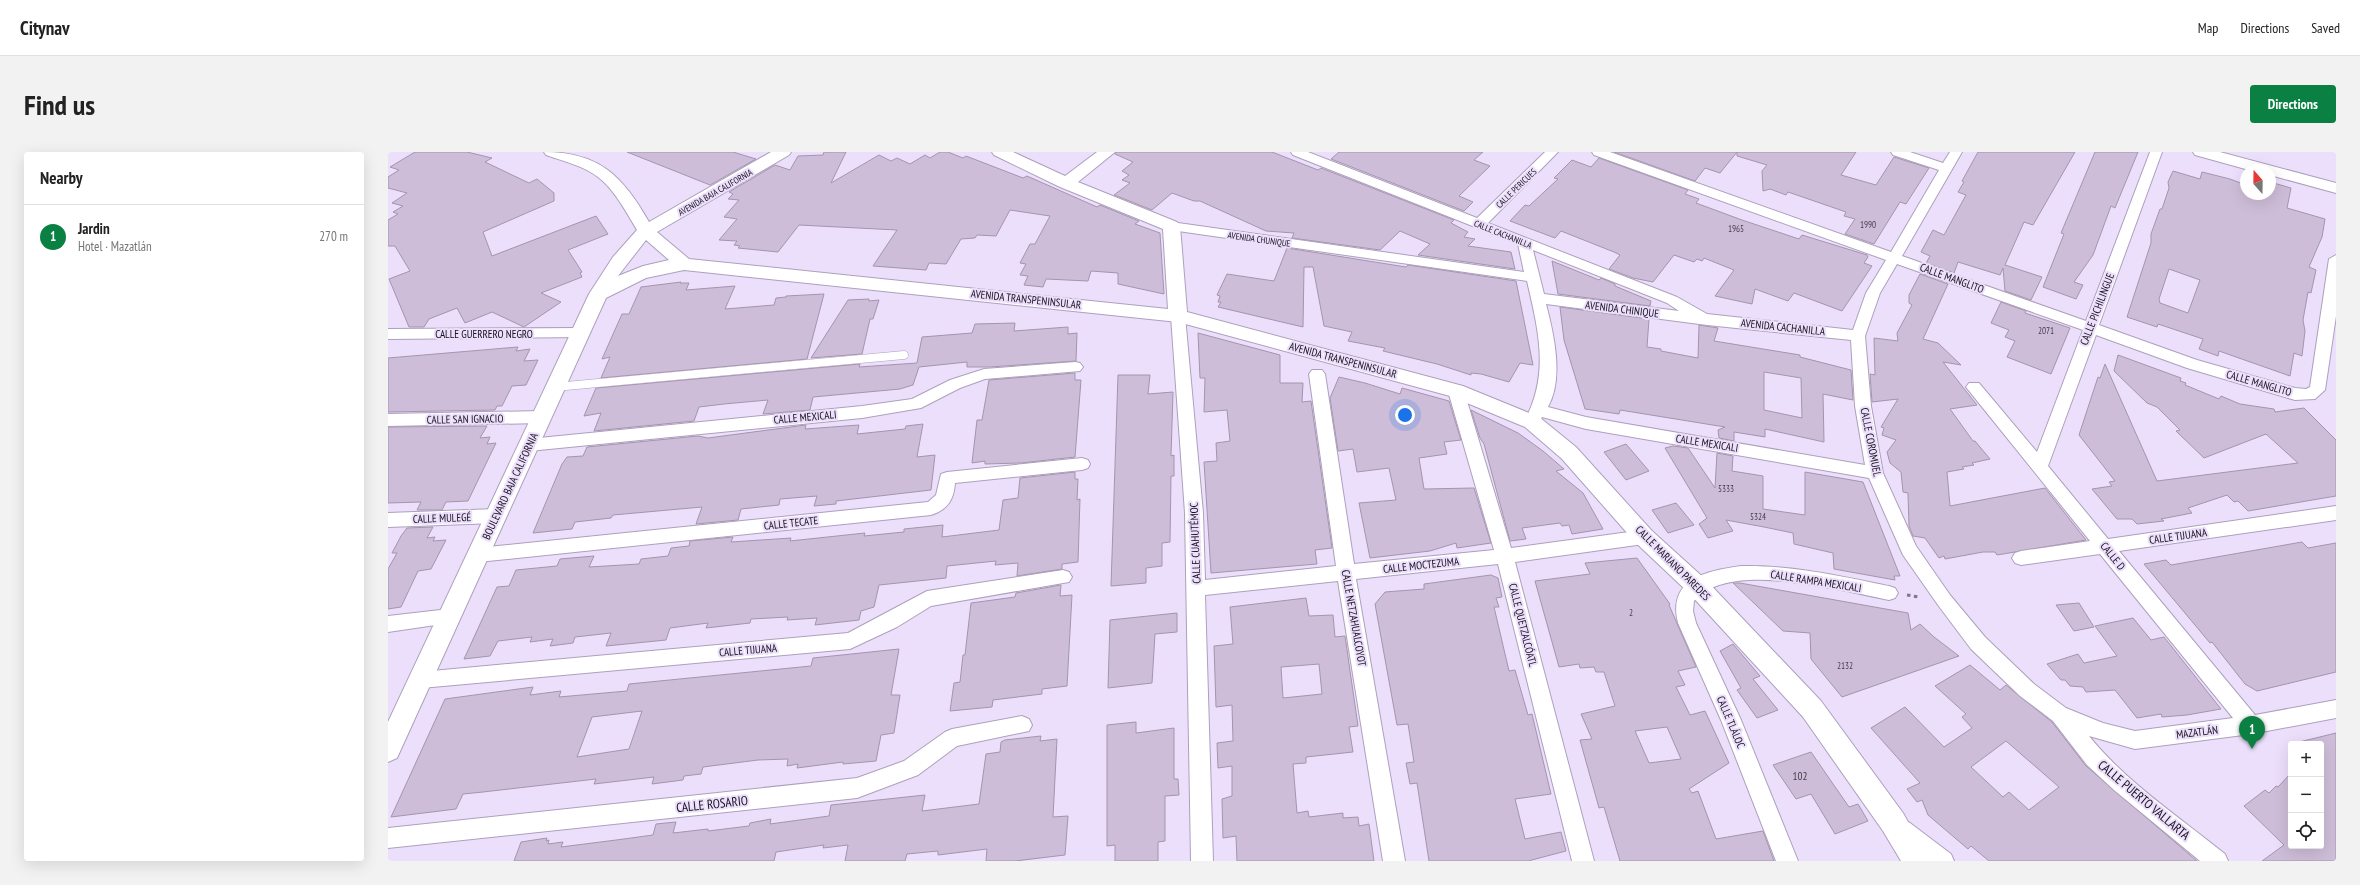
<!DOCTYPE html>
<meta charset="utf-8">
<style>
body{margin:0;font-family:"PT Sans Narrow",sans-serif;background:#f2f2f2;color:#222}
.controls{position:absolute;right:12px;bottom:12px;display:grid;overflow:hidden;border-radius:4px;box-shadow:0 4px 16px #0002}
.controls button{width:36px;height:36px;display:grid;place-items:center;padding:0;border:0;border-bottom:1px solid #e0e0e0;background:#fff;color:#222;font:20px sans-serif}
.compass{position:absolute;left:1852px;top:12px;width:36px;height:36px;border-radius:50%;background:#fff;box-shadow:0 4px 16px #0002;rotate:340deg}
.you{position:absolute;left:1017px;top:263px;width:14px;height:14px;margin:-10px;border:3px solid #fff;border-radius:50%;background:#1a73e8;box-shadow:0 0 0 6px #1a73e833}
.badge{display:grid;place-items:center;width:26px;height:26px;border-radius:50%;background:#0b8043;color:#fff;font-size:13px;font-weight:700}
.pin{position:absolute;translate:-50% -33px;filter:drop-shadow(0 1px 2px #0008)}
.pin::after{content:'';position:absolute;top:21px;width:14px;height:12px;background:inherit;clip-path:polygon(0 0,100% 0,50% 100%)}
.list{margin:0;padding:0;list-style:none}
h2{display:flex;justify-content:space-between;align-items:center;height:52px;margin:0;padding:0 16px;font-size:17px}
h2 small{font-size:13px;font-weight:400;color:#767676}
.list li{display:grid;grid-template-columns:26px 1fr auto;gap:12px;align-items:center;box-sizing:border-box;height:64px;padding:0 16px;border-top:1px solid #e0e0e0}
.list b{display:block;font-size:15px;white-space:nowrap}
.list p{margin:0;font-size:13px;white-space:nowrap;color:#767676}
.list em{font-size:13px;font-style:normal;color:#767676}
.icon{flex:none;width:22px;height:22px;fill:none;stroke:currentColor;stroke-width:2;stroke-linecap:round;stroke-linejoin:round}
.map{position:relative;flex:none;width:1948px;height:709px;overflow:hidden;border-radius:4px}
header{display:flex;align-items:center;gap:24px;box-sizing:border-box;height:56px;padding:0 20px;background:#fff;border-bottom:1px solid #e0e0e0}
header strong{font-size:19px}
nav{display:flex;gap:22px;margin-inline-start:auto;font-size:14px}
.intro{display:flex;align-items:center;justify-content:space-between;box-sizing:border-box;height:96px;padding:0 24px}
h1{margin:0;font-size:28px}
.button{padding:10px 18px;border-radius:4px;background:#0b8043;color:#fff;font-size:14px;font-weight:700}
main{display:flex;gap:24px;padding:0 24px}
aside{flex:1;background:#fff;border-radius:4px;box-shadow:0 4px 16px #0002}
.map>svg:first-child{display:block}
</style>
<header>
<strong>Citynav</strong>
<nav><a>Map</a><a>Directions</a><a>Saved</a></nav>
</header>
<div class="intro"><h1>Find us</h1><a class="button">Directions</a></div>
<main>
<aside>
<h2>Nearby<small></small></h2>
<ul class="list">
<li><span class="badge">1</span><div><b>Jardin</b><p>Hotel · Mazatlán</p></div><em>270 m</em></li>
</ul>
</aside>
<div class="map">
<svg width="1948" height="709" viewBox="0 0 1948 709">
<rect width="100%" height="100%" fill="#ecdffc"/>
<!-- building -->
<g fill="#cebdd8" stroke="#a494ae" fill-rule="evenodd">
<path d="M27 0H79L104 6 97 10 141 31 149 27 166 41V49L95 80 104 104 208 64 220 82 180 98 194 120 192 121 194 125 153 141 173 150 136 175 104 160 77 171 69 156 41 167 36 175H21L1 127 22 119 7 94H0V68L10 62 5 60 15 54 4 51 19 41 0 36V25L11 18 2 15Z"/>
<path d="M239 0H345L368 7 322 33Z"/>
<path d="M436 0H458L443 31 491 3 503 9 509 6 522 12 537 3 542 6 552 0H560L575 6 578 4 635 26 639 24 709 55 712 53 751 69 747 72 772 81 776 142 730 132V121L703 119 700 129 658 127 655 135 636 133 640 124 632 123 638 112 632 111 642 92H647L662 64 622 58 608 84 589 83 587 86 573 87 558 112 541 111 538 118 485 114 509 78 411 73 390 100 350 96 352 94 346 93 349 89 331 88 349 67 336 65 351 48 340 47 345 42 341 40 387 13 402 18 410 4 435 3Z"/>
<path d="M728 0H884L930 18 933 16 1066 68 1063 71 1080 80 1076 85 1087 87 1080 94 1123 100 1127 117 1030 103 1042 92 1012 79 992 98 904 86 906 81 878 79 812 49H806L784 41 764 58 726 43 742 31 734 28 741 23 734 19 745 10 727 2Z"/>
<path d="M951 0H1095L1086 8 1102 14 1071 44 1085 50 1076 59 943 7Z"/>
<path d="M1226 0H1349L1332 21 1317 16 1307 29Z"/>
<path d="M1349 0H1468L1453 23 1488 33 1506 5 1541 16 1518 52 1512 50 1486 92 1457 82 1467 67 1456 64 1458 60 1400 40 1398 43 1382 37 1375 39 1374 19 1379 13 1349 4Z"/>
<path d="M1590 0H1687L1645 73 1636 70 1617 113 1654 125 1643 148 1617 139 1615 116 1612 123 1570 110 1566 121 1538 111 1542 104 1533 100 1545 78 1556 83 1578 43 1570 40 1576 30 1574 29Z"/>
<path d="M1707 0H1750L1727 56 1723 54 1705 103 1686 130 1695 133 1688 147 1655 135 1676 82 1673 81Z"/>
<path d="M1211 6 1300 38 1297 42 1311 47 1308 51 1354 68 1411 87 1414 83 1479 103 1480 105 1476 111 1484 114 1454 159 1406 141 1400 149 1367 137 1364 152 1327 144 1346 118 1316 106 1314 109 1309 107 1306 110 1286 103 1265 130 1245 126 1221 117 1232 103 1226 100 1173 79 1167 86 1122 69 1137 53 1141 54 1170 27 1166 26 1184 8 1203 15Z"/>
<path d="M1785 19 1812 27 1814 20 1842 27 1858 33V42H1882V30L1903 36 1899 56 1937 67 1934 85 1921 115 1928 118 1923 141 1920 140 1915 168 1917 179 1914 204 1906 201 1902 224 1831 199 1830 204 1811 197 1815 187 1770 172 1769 175 1739 165 1763 91V82L1772 57H1774L1781 36 1780 30ZM1781 117 1812 128 1800 161 1772 151 1771 147Z"/>
<path d="M899 96 1018 115 1020 113 1128 129 1145 213 1132 211 1121 230 1093 222 1083 221V223L1049 212 995 199 997 196 960 189 964 180 936 174 925 115H916L915 175 830 155 833 150H830L832 144 829 143 839 122 886 129Z"/>
<path d="M1164 109 1211 128 1213 126 1227 132V134L1263 149 1262 154 1170 142Z"/>
<path d="M1532 122 1560 132 1535 187 1550 191 1573 213 1555 210 1589 253 1562 257 1585 289H1587L1602 307 1584 311 1586 313 1574 315 1576 317 1559 320 1562 354 1657 336 1698 388 1609 403 1607 400H1595L1557 407 1556 404 1551 406 1537 386 1525 384 1521 374 1520 341 1515 340 1513 320 1502 311 1499 300 1508 288 1494 283 1496 276 1493 275 1510 247 1484 250 1482 222 1487 223 1486 186 1510 189 1509 181 1524 153 1521 151V143Z"/>
<path d="M293 130 292 131H301L298 138 347 134 337 157 386 153 388 146 398 145V144L436 142 419 207 213 226 222 205 214 207 234 162H241L253 135Z"/>
<path d="M481 147V149L491 148 485 167H482L474 202 423 206 460 148Z"/>
<path d="M1613 150 1638 159 1637 161 1682 176 1663 222 1619 205 1627 189 1617 185 1621 178 1603 171Z"/>
<path d="M1172 155 1261 167 1259 195 1273 197V199L1310 206 1311 173 1330 176 1326 189 1412 203V205L1463 218 1465 248 1435 242 1436 290 1377 277V285L1346 280V289L1331 286 1330 278 1337 275 1232 258 1231 262 1197 257 1176 188ZM1376 220 1413 226 1414 266 1376 258Z"/>
<path d="M627 171 626 179 680 175V182L689 181 688 209 602 215H579V210L531 215 525 233 512 237 425 245 422 258 375 262 380 248 336 252 311 255 306 269 206 279 213 261 196 264 208 236 472 212 471 215 529 211 534 185 584 181 587 172Z"/>
<path d="M810 181 892 203V231H915L914 250 923 249 944 396 927 398 929 412 823 421 816 310 829 309 828 291 842 289 839 258 816 260 817 226H812Z"/>
<path d="M130 195 128 199 142 197 136 209 150 208 138 233 124 234 114 254H109L107 258 0 260V206Z"/>
<path d="M1730 203 1793 226 1792 229 1798 231 1797 233 1831 247 1833 244 1852 252 1886 257 1887 260 1916 256 1948 288V344L1860 359 1850 349 1846 350 1839 343 1800 356 1804 361 1773 367 1776 369 1749 372 1744 367H1729L1704 337 1724 334 1721 330 1727 329 1691 283 1710 225 1712 226 1717 212 1769 329 1910 311 1878 282 1816 306 1788 279 1792 278 1769 255 1759 251 1726 219Z"/>
<path d="M687 221V228H693L687 305 633 311 597 312V309L584 311 589 268H594L601 228Z"/>
<path d="M730 223H762L760 242 785 240 783 304 786 303V324H783L782 390 774 391V414L758 416V431L723 434Z"/>
<path d="M951 225 977 231 1012 242 1014 236 1061 249 1073 288 1056 290 1059 302 1031 306 1036 337 1086 336 1103 391 1069 396 1068 391 1042 399 982 406 971 351 1008 348 1001 316 969 320 965 297 950 299 942 246Z"/>
<path d="M1083 258 1130 281 1155 299 1176 317 1168 319 1195 341 1215 377 1184 382 1181 373 1174 374 1172 371 1134 376 1138 387 1122 389 1096 292 1092 286Z"/>
<path d="M535 272 529 305 547 303 543 338 448 349V352L426 354 429 344 392 347 391 353 353 357 350 368 308 372 314 355 225 363 223 366 187 370 184 377 145 381 174 312 179 305 195 304 199 295 310 284 320 286 418 273 417 277 471 273 469 282 517 277 518 274Z"/>
<path d="M99 274 92 286 102 285 99 292 108 291 80 349 58 350 54 358H29L33 350 0 351V275Z"/>
<path d="M1238 292 1261 319 1238 328 1216 300Z"/>
<path d="M1285 294 1300 296 1327 336 1329 301 1345 304 1344 319 1375 324V357L1417 363V320L1475 330 1512 424H1506L1507 428 1446 417 1445 401 1406 392 1405 381 1376 375 1338 368 1345 379 1320 386 1311 372 1319 366 1277 296Z"/>
<path d="M687 320V327H690L689 348 692 347 690 410 674 412V417L629 424 630 411 607 413 608 409 559 414 558 426 491 433 486 455 473 459 471 468 427 473 429 466 399 468 400 465 363 467 362 471 318 476 320 471 282 476 278 488 218 494 223 481 187 485 185 491 162 494 165 487 142 490 144 485 110 489 102 504 76 507 109 435 121 434 128 418 169 414 172 407 206 404 201 415 251 412 253 407 280 404 283 396 301 394 302 389 345 385 343 390 403 386 402 389 477 381 476 384 516 380V377L555 373 554 385 611 378 615 348 630 346 632 326Z"/>
<path d="M1288 351 1306 373 1280 381 1264 358Z"/>
<path d="M45 375 39 386 47 385 45 389 58 388 43 417 30 419 13 455 0 457V417L9 401H4L13 384 19 376Z"/>
<path d="M1914 390 1920 396 1948 391V520L1869 539 1857 532 1824 490 1822 491 1756 412 1778 408 1783 413Z"/>
<path d="M1249 406 1282 452 1281 453 1308 515 1290 519 1297 533 1288 535 1302 563 1317 559 1341 611 1301 637 1304 641 1310 639 1328 687 1375 679 1386 709H1232L1216 655 1211 656 1192 588 1204 587 1193 562 1227 554 1216 520H1208L1206 515 1192 516 1191 512 1171 515 1147 429 1202 422 1197 411ZM1279 575 1293 607 1261 611 1247 579Z"/>
<path d="M1103 423 1110 426 1114 445 1108 446 1111 455H1106L1121 519 1127 518 1140 563 1144 562 1163 642 1127 647 1137 687 1173 680 1178 699 1140 709H1041L1029 631 1022 632 1018 611 1026 610 1020 572 1009 573 987 452 997 440 1036 437V432Z"/>
<path d="M1345 431H1352L1520 461 1523 478 1532 472 1546 485 1571 504 1454 545 1423 507 1422 481 1395 479Z"/>
<path d="M673 433 672 444 684 443 679 534 654 537V542L605 548 604 555 562 559 566 531 572 530 575 503H577L583 451 627 445 628 441Z"/>
<path d="M918 446 921 464 945 463 947 485 957 484 970 574 961 575 965 600 918 605V611L905 612 909 661 920 659 921 665 955 661V666L970 665 971 674 981 672 986 709H849L848 684 835 686 834 647 844 644V614L830 616 829 591 845 589 844 553 828 555 826 494 845 492 842 455ZM931 512 934 542 895 546 893 515Z"/>
<path d="M1691 451 1706 475 1686 479 1668 453Z"/>
<path d="M789 461V480L767 482 764 531 720 536 722 468Z"/>
<path d="M1745 466 1763 488 1776 485 1833 557 1799 563 1774 565 1773 562 1749 566 1727 538 1698 540 1695 535 1682 534 1677 528H1673L1659 512 1690 502 1696 511 1729 504 1707 474Z"/>
<path d="M1345 492 1372 524 1365 527 1390 558 1369 566 1349 538 1353 536 1332 499Z"/>
<path d="M511 497 503 543H512L506 581 493 583 488 609 455 612V610L409 616 410 612 399 614 400 607 370 608 315 615 313 622 296 624 295 628 264 632 266 625 206 632 208 627 95 640 75 642 68 657 3 665 57 547 145 535 142 543 173 539 171 545 239 539 241 532 423 514 425 506ZM254 559 241 597 189 605 204 565Z"/>
<path d="M1582 513 1612 538 1618 533 1664 570 1698 614 1809 709H1601L1583 694 1580 697 1540 663 1534 648 1529 650 1519 637 1532 631 1483 576 1517 555 1556 595 1584 576 1574 565 1578 562 1547 534ZM1618 589 1671 635 1641 658 1621 640 1615 645 1583 615Z"/>
<path d="M748 570V581L786 576V627H790L791 643 777 644V689L770 690V709H727V693L719 694V573Z"/>
<path d="M1948 581V709H1874L1896 693 1856 654 1877 638 1881 641 1888 634 1890 635 1903 621V694H1933V592H1903Z"/>
<path d="M653 584 652 589 669 587 665 665 680 664 677 703 627 709H598L599 697 550 703V699L519 702 517 709H457L460 693 435 696 436 693 388 700 386 709H126L133 690 159 686 158 689 161 688 160 692 175 690 173 695 236 687 265 683 268 672 288 670 285 681 320 677V679L361 674 362 671 383 667 382 672 441 664 443 653 537 643 534 659 591 652 598 602 612 600 613 590 617 588Z"/>
<path d="M1423 600 1461 655 1470 652 1480 669 1447 682 1423 642 1408 647 1385 613Z"/>
</g>
<g fill="none" stroke-linecap="round" stroke-linejoin="round">
<defs>
<path id="lane" d="M167 235 516 203"/>
<g id="street">
<path d="M903 0H920L1089 66 1157 0H1170L1100 71 1289 145 1319 162 1465 178 1478 141 1498 108 1206 3 1204 0H1222L1503 100 1551 18 1505 3 1503 0H1522L1555 11 1562 0H1574L1514 104 1698 169 1762 0H1774L1711 173 1809 208 1907 236 1918 237 1922 235 1941 107 1948 103V164L1937 238 1927 247 1907 248 1799 216 1708 183 1660 314 1720 387 1948 354V368L1731 399 1867 563 1948 548V566L1863 582 1747 597 1701 584C1738 630 1791 665 1837 702L1840 709H1812L1726 638 1699 613 1665 569 1632 544 1583 497 1550 453 1515 403 1481 326 1198 277 1154 265 1151 272 1145 274 1139 272 1137 268C1162 221 1150 177 1139 129L783 78 776 74 783 70 1136 120 1130 92 905 3ZM1145 98 1279 151 1291 159 1156 142ZM1509 112 1695 178 1649 300 1591 231H1581L1578 235 1702 389 1633 399 1627 401 1624 406 1627 411 1633 413 1712 402 1845 566 1747 579 1715 571 1678 556 1646 532 1597 485 1562 443 1528 394 1495 321 1483 254 1477 184 1492 141ZM1158 152 1319 173 1463 188 1467 254 1477 313 1198 265 1160 255C1176 226 1166 183 1158 152Z"/>
<path d="M790 159 795 161 797 164 815 361 817 428 948 414 921 222 924 218H934L937 222 966 412 1106 398 1060 239 1063 235H1073L1076 239 1123 396 1256 378 1262 380 1265 385 1262 390 1256 392 1127 410 1206 709H1184L1110 412 968 427 1017 709H995L950 429 817 443 825 709H803L797 361 783 164 785 161Z"/>
<path d="M192 176 197 177 199 181 197 185 0 187V177Z"/>
<path d="M687 210 692 211 695 215 692 219 597 227 572 236 533 256 474 266 141 299 135 297 133 293 135 289 141 287 474 254 524 247 562 228 596 217Z"/>
<path d="M154 259 160 261 162 265 160 269 154 271 0 274V262Z"/>
<path d="M694 306 700 308 702 312 700 316 694 318 567 331C566 348 559 358 543 363L90 410 84 408 81 403 84 398 90 396 540 350 548 343 553 322 559 320Z"/>
<path d="M108 357 114 359 117 364 114 369 108 371 0 375V361Z"/>
<path d="M1353 414C1404 413 1452 424 1501 434L1507 436 1510 441 1507 446 1501 448C1454 439 1341 407 1306 449L1305 459 1308 471 1353 568 1410 709H1388L1333 568 1290 471C1279 426 1319 419 1353 414Z"/>
<path d="M675 418 681 420 684 425 681 430 543 454 509 475 462 497 33 536 26 534 23 528 26 522 33 520 460 481 539 439Z"/>
<path d="M61 457 68 460 70 465 68 470 0 480V464Z"/>
<path d="M634 564 641 567 644 573 641 579 569 594 530 623 469 646 0 696V676L469 626 516 609 557 580 564 577Z"/>
<path d="M1515 668 1522 671 1563 702 1566 709H1538L1508 685 1504 678 1508 671Z"/>
</g>
<g id="secondary">
<path d="M156 0C211 0 235 24 261 70L383 0H403L401 3 269 80 301 107 780 157 775 77 672 35 606 3 604 0H625L677 24 709 0H727L690 30 789 70 792 74 799 160 1075 234 1151 265 1188 295 1264 379 1317 427 1433 549 1515 661 1542 709H1513L1495 679 1415 565 1301 441 1248 391 1174 307 1137 275 1062 244 790 170 296 118 258 126 218 146 9 606 0 610V570L201 142 225 105 249 78C238 60 227 38 210 25 196 14 175 9 158 3ZM258 88 281 108 255 114 230 124Z"/>
<path d="M1805 0H1832L1948 31V41L1882 23V18H1861L1807 3Z"/>
</g>
</defs>
<!-- lane casing -->
<use href="#lane" stroke="#ada0bc" stroke-width="9"/>
<!-- street casing -->
<use href="#street" stroke="#ada0bc" stroke-width="2"/>
<!-- secondary casing -->
<use href="#secondary" stroke="#ada0bc" stroke-width="2"/>
<!-- path -->
<path stroke="#7f768a" stroke-width="3" stroke-dasharray="3.5 3.5" stroke-linecap="butt" d="M1519 443 1531 445"/>
<!-- lane -->
<use href="#lane" stroke="#fff" stroke-width="8"/>
<!-- street -->
<use href="#street" fill="#fff" fill-rule="evenodd"/>
<!-- secondary -->
<use href="#secondary" fill="#fff" fill-rule="evenodd"/>
</g>
<g text-anchor="middle" dominant-baseline="central" stroke-width="4" stroke-linejoin="round" paint-order="stroke">
<!-- far-street labels -->
<g font-size="9" fill="#17121c" stroke="#ecdffc">
<text transform="translate(1128 36) rotate(-44)">CALLE PERICUES</text>
<text transform="translate(327 40) rotate(-30)">AVENIDA BAJA CALIFORNIA</text>
<text transform="translate(1115 82) rotate(22)">CALLE CACHANILLA</text>
<text transform="translate(871 87) rotate(8)">AVENIDA CHUNIQUE</text>
</g>
<!-- number labels -->
<g font-size="9" fill="#453d4b">
<text x="1480" y="72">1990</text>
<text x="1348" y="76">1965</text>
<text x="1658" y="178">2071</text>
<text x="1338" y="336">5333</text>
<text x="1370" y="364">5324</text>
<text x="1243" y="460">2</text>
<text x="1457" y="513">2132</text>
</g>
<!-- street labels -->
<g font-size="11" fill="#17121c" stroke="#ecdffc">
<text transform="translate(1564 126) rotate(20)">CALLE MANGLITO</text>
<text transform="translate(638 147) rotate(6)">AVENIDA TRANSPENINSULAR</text>
<text transform="translate(1234 157) rotate(7)">AVENIDA CHINIQUE</text>
<text transform="translate(1709 157) rotate(-69)">CALLE PICHILINGUE</text>
<text transform="translate(1395 175) rotate(6)">AVENIDA CACHANILLA</text>
<text x="96" y="182">CALLE GUERRERO NEGRO</text>
<text transform="translate(955 208) rotate(15)">AVENIDA TRANSPENINSULAR</text>
<text transform="translate(1871 231) rotate(16)">CALLE MANGLITO</text>
<text transform="translate(417 265) rotate(-5)">CALLE MEXICALI</text>
<text transform="translate(77 267) rotate(-1)">CALLE SAN IGNACIO</text>
<text transform="translate(1483 290) rotate(79)">CALLE COROMUEL</text>
<text transform="translate(1319 291) rotate(9)">CALLE MEXICALI</text>
<text transform="translate(122 334) rotate(-65)">BOULEVARD BAJA CALIFORNIA</text>
<text transform="translate(54 366) rotate(-2)">CALLE MULEGÉ</text>
<text transform="translate(403 371) rotate(-6)">CALLE TECATE</text>
<text transform="translate(1790 384) rotate(-8)">CALLE TIJUANA</text>
<text transform="translate(807 391) rotate(-92)">CALLE CUAHUTÉMOC</text>
<text transform="translate(1725 404) rotate(51)">CALLE D</text>
<text transform="translate(1285 411) rotate(45)">CALLE MARIANO PAREDES</text>
<text transform="translate(1033 413) rotate(-6)">CALLE MOCTEZUMA</text>
<text transform="translate(1428 429) rotate(9)">CALLE RAMPA MEXICALI</text>
<text transform="translate(966 466) rotate(80)">CALLE NETZAHUALCOYOT</text>
<text transform="translate(1135 473) rotate(76)">CALLE QUETZALCÓATL</text>
<text transform="translate(360 498) rotate(-5)">CALLE TIJUANA</text>
<text transform="translate(1343 570) rotate(67)">CALLE TLÁLOC</text>
<text transform="translate(1809 580) rotate(-7)">MAZATLÁN</text>
</g>
<!-- near-number labels -->
<g font-size="11" fill="#453d4b">
<text x="1412" y="624">102</text>
</g>
<!-- near-street labels -->
<g font-size="13" fill="#17121c" stroke="#ecdffc">
<text transform="translate(1756 648) rotate(40)">CALLE PUERTO VALLARTA</text>
<text transform="translate(324 652) rotate(-6)">CALLE ROSARIO</text>
</g>
</g>
</svg>
<div class="controls">
<button>+</button>
<button>−</button>
<button><svg class="icon" aria-label="locate" viewBox="0 0 24 24"><circle cx="12" cy="12" r="6"/><path d="M12 2v4M12 18v4M2 12h4M18 12h4"/></svg></button>
</div>
<svg class="compass" viewBox="-18 -18 36 36"><path d="M0-13l5 13h-10z" fill="#e53935"/><path d="M0 13l5-13h-10z" fill="#767676"/></svg>
<div class="you"></div>
<div class="pin badge" style="left:1864px;top:597px">1</div>
</div>
</main>
